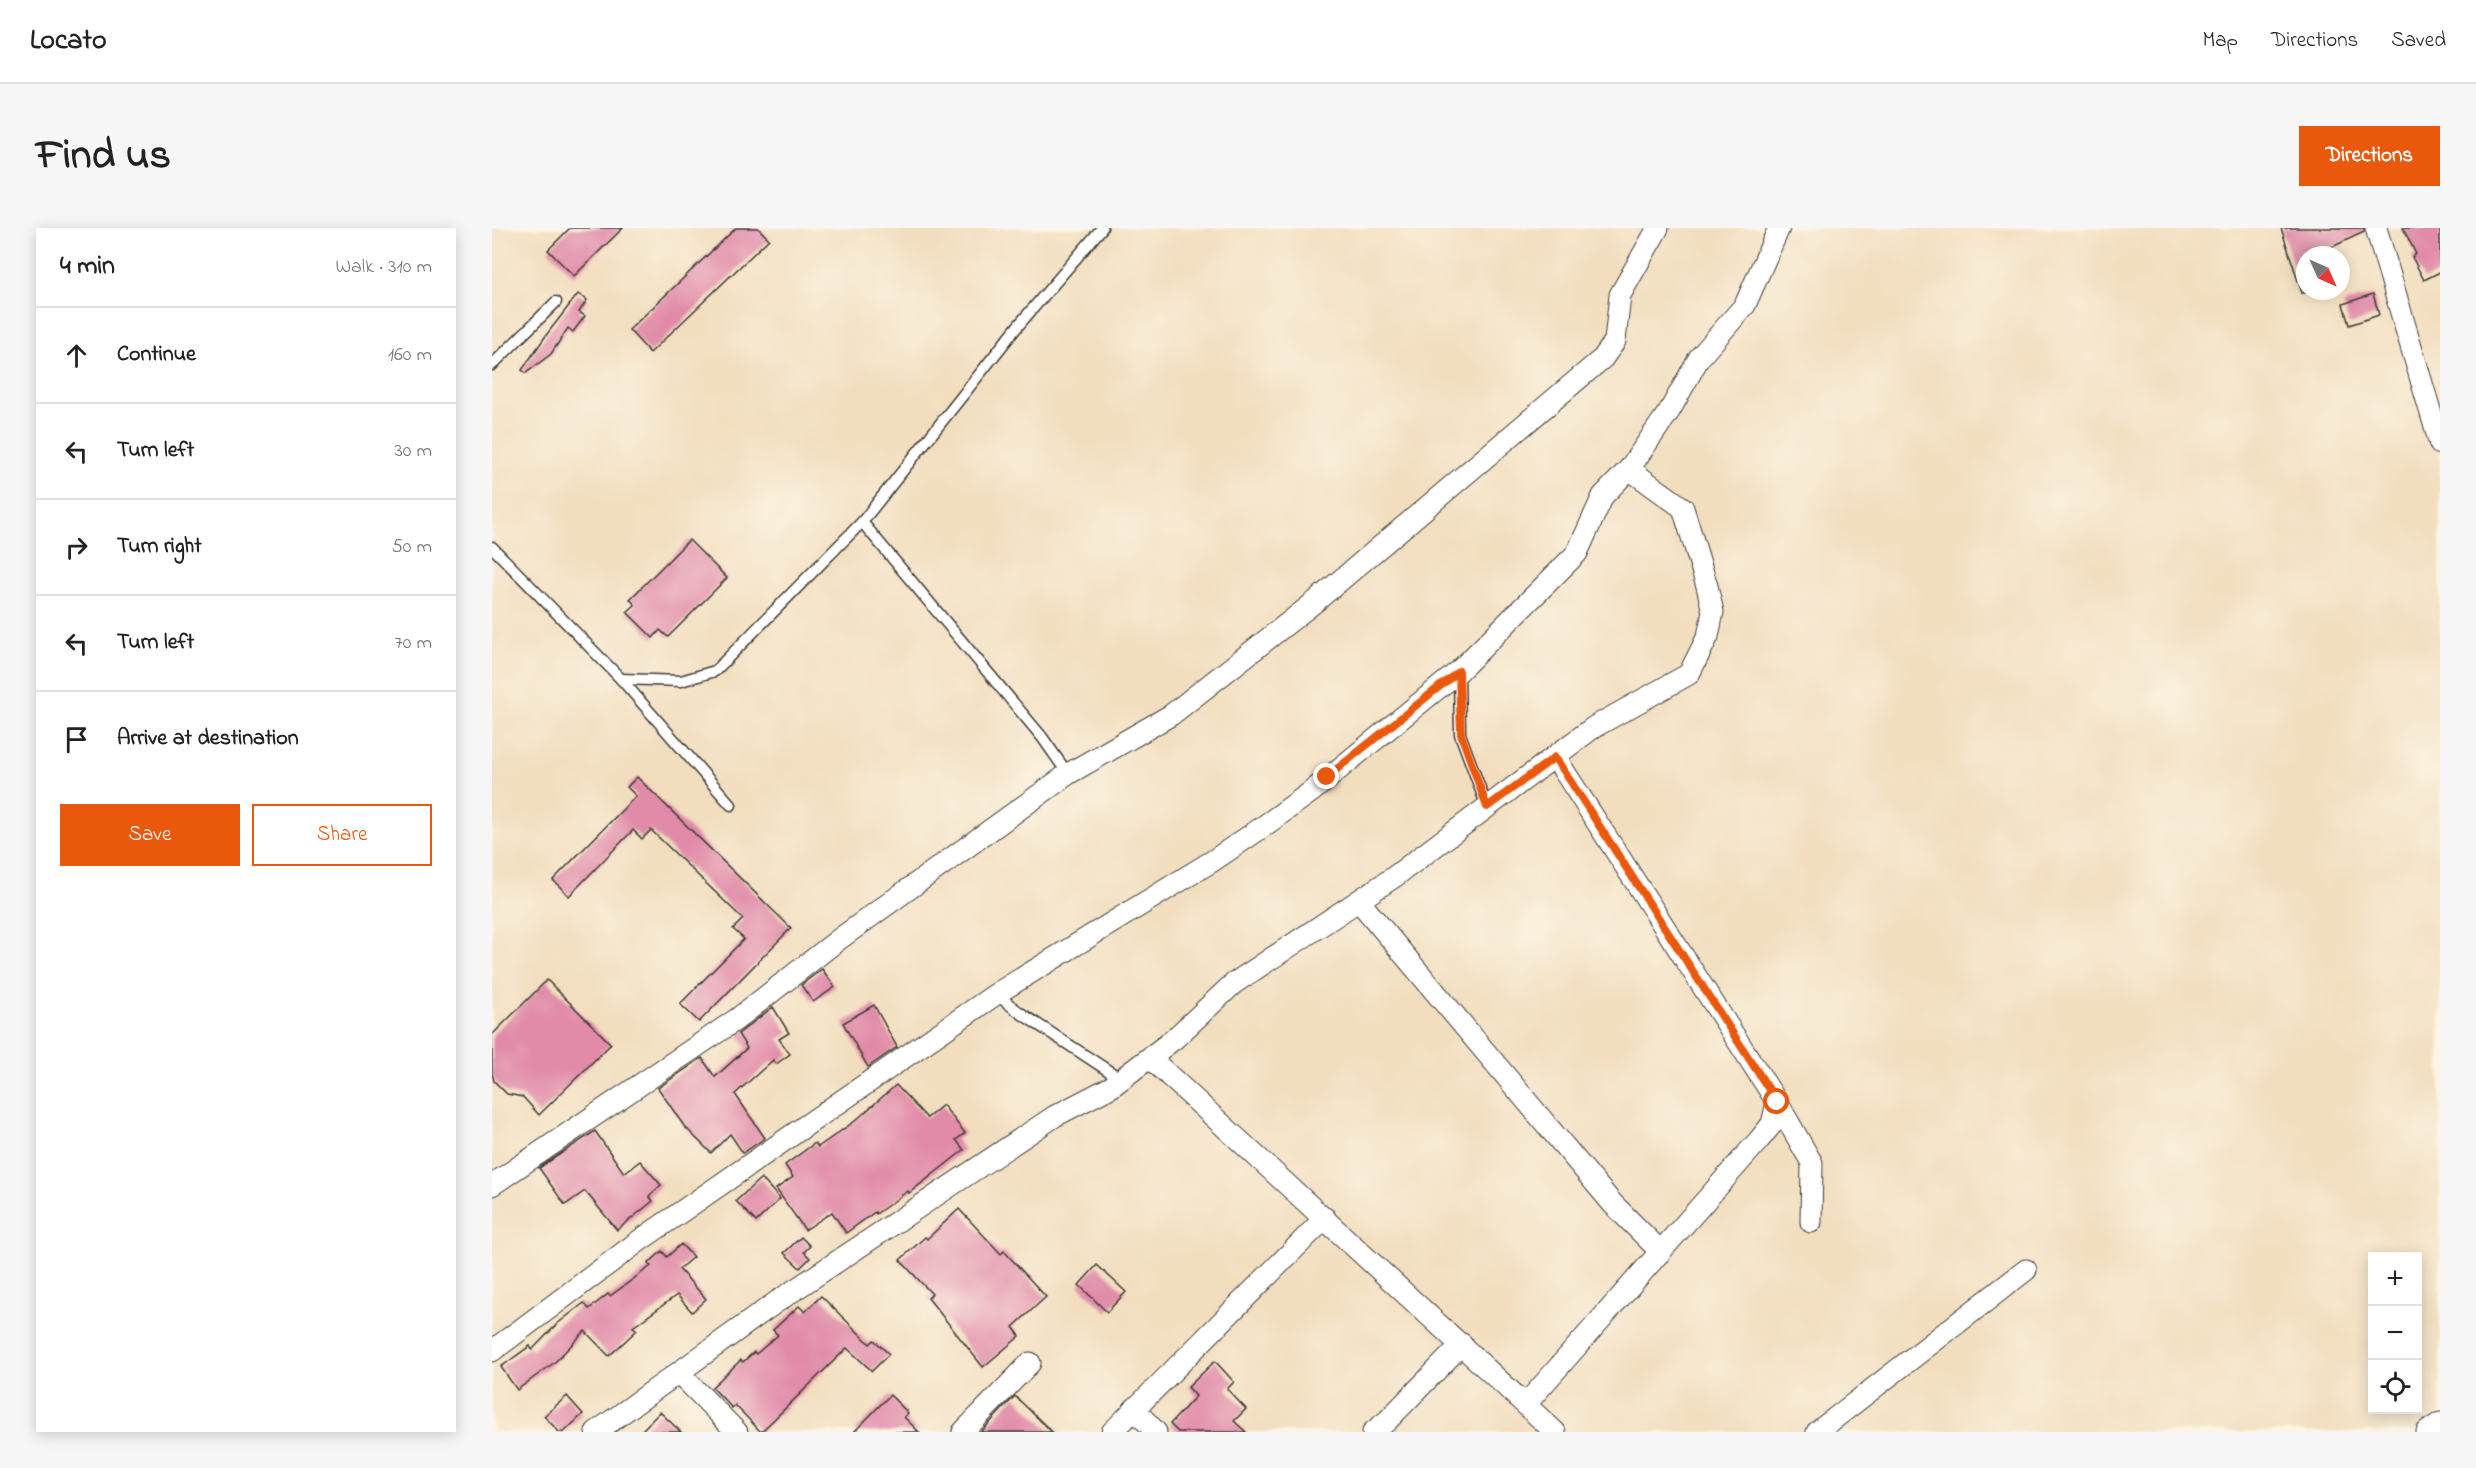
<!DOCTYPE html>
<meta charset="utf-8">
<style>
body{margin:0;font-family:"Indie Flower",sans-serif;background:#f6f6f6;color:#222}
.controls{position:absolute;right:18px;bottom:18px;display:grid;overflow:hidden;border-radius:0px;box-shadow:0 3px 15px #0003}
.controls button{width:54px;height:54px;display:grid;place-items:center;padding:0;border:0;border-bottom:2px solid #e0e0e0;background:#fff;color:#222;font:30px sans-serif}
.compass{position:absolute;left:1804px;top:18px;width:54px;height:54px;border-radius:50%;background:#fff;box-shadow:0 3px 15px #0003;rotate:135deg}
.stop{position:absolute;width:18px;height:18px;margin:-14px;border:4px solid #ea580c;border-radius:50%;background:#fff}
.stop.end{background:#ea580c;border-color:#fff;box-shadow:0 2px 6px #0008}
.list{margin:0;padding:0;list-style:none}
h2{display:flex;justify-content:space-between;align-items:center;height:78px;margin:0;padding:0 24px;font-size:26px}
h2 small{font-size:20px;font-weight:400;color:#767676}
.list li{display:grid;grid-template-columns:39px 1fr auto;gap:18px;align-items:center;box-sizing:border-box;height:96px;padding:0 24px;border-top:2px solid #e0e0e0}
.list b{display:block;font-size:22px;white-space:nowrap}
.list em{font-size:20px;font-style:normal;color:#767676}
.actions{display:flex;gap:12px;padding:18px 24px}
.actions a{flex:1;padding:14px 0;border:2px solid #ea580c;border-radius:0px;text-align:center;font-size:21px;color:#ea580c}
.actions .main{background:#ea580c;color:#fff}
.icon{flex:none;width:33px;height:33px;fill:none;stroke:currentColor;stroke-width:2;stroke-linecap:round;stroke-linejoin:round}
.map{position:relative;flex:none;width:1948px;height:1204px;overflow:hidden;border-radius:0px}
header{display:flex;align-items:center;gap:36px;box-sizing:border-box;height:84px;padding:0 30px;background:#fff;border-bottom:2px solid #e0e0e0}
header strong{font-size:28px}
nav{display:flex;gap:33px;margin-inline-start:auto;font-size:21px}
.intro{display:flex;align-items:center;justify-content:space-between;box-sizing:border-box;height:144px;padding:0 36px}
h1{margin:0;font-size:42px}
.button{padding:15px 27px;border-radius:0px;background:#ea580c;color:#fff;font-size:21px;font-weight:700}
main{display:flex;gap:36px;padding:0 36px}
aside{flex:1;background:#fff;border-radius:0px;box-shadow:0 3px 15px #0003}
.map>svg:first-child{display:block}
</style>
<header>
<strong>Locato</strong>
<nav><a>Map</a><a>Directions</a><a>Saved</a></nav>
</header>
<div class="intro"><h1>Find us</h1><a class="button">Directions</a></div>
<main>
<aside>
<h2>4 min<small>Walk · 310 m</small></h2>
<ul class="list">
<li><svg class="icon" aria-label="ahead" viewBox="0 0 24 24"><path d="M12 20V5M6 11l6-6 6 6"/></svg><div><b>Continue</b></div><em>160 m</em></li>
<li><svg class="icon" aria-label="left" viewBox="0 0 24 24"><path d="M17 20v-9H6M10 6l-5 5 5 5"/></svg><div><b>Turn left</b></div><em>30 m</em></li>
<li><svg class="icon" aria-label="right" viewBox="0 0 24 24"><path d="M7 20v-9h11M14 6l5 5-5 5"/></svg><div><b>Turn right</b></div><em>50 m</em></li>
<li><svg class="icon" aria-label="left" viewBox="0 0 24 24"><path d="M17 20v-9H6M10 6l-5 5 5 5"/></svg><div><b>Turn left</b></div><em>70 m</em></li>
<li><svg class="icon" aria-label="arrive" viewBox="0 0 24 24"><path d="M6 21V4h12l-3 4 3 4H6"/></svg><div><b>Arrive at destination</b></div></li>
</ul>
<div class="actions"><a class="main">Save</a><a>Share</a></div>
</aside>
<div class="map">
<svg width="1948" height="1204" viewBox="0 0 1948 1204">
<rect width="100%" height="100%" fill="#fcf5e5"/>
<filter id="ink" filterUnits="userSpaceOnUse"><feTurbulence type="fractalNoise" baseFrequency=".0167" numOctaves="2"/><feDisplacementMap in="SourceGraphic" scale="12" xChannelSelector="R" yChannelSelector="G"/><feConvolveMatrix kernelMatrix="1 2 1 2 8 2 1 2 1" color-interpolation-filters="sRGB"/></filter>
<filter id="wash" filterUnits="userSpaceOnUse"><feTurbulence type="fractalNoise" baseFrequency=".008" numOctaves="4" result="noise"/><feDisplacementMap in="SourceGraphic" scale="24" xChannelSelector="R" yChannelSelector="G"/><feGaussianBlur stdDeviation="1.35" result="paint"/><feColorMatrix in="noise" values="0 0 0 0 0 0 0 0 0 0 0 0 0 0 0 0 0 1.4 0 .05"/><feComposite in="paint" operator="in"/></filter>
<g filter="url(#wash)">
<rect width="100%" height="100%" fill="#f2debf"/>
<g id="blocks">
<!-- building -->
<g fill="#e18ba9">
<path d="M78 0H131L82 48 56 22Z"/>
<path d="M244 0H266L277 11 158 125 137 102Z"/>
<path d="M1789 0H1872V4L1823 27H1813V65H1810Z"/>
<path d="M1911 0H1948V44L1932 52 1920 29 1924 26Z"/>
<path d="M86 66 95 72 87 84 93 88 81 104 76 100 59 126 34 145 30 142 55 106Z"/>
<path d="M1881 66 1887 87 1857 97 1851 76Z"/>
<path d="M197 312 235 350 176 409 168 402 161 410 135 384 143 377 138 371Z"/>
<path d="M145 549 299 700 207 794 188 776 252 711 241 701 251 691 159 602 150 611 141 602 77 668 61 652 144 568 135 559Z"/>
<path d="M330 741 343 759 321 774 309 757Z"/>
<path d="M55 752 119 816 47 887 31 869 15 866 2 853 0 846V807Z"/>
<path d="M382 777 405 819 376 839 351 795Z"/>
<path d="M281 779 297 805 287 811 298 826 284 836 281 832 243 866 273 910 251 925 238 906 219 925 192 898 166 860 210 830 223 849 255 820 246 806Z"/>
<path d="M404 857 435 890 451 877 473 905 464 912 472 922 417 965 416 963 384 986 383 984 354 1005 340 984 313 1002 284 961 301 949 293 937 323 915 326 919 363 893Z"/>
<path d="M103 903 132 945 148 933 169 957 157 968 161 973 125 1002 93 963 73 977 47 940Z"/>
<path d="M269 950 288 971 264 994 244 973Z"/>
<path d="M467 981 509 1026 512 1023 554 1069 521 1099 528 1108 491 1139 436 1070 440 1066 408 1032 433 1009 435 1011Z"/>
<path d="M309 1009 318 1018 312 1024 318 1030 308 1040 292 1025Z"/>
<path d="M189 1016 201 1029 187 1041 214 1071 200 1084 185 1067 141 1099 145 1102 117 1128 93 1103 63 1134 25 1162 9 1139 38 1118 40 1122 65 1096 92 1075 97 1081 116 1066 118 1068 159 1038 156 1036 170 1023 175 1029Z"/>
<path d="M605 1037 634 1064 615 1084 587 1057Z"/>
<path d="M329 1068 378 1116 382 1112 397 1126 380 1143 355 1120 269 1204 243 1177 240 1180 220 1159 249 1132 251 1134 262 1124 264 1126 286 1107 281 1102 307 1078 313 1084Z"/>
<path d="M723 1133 742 1154 735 1161 754 1181 742 1193 754 1204H686L678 1196 704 1168 696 1159Z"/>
<path d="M398 1167 416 1185 412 1189 427 1204H362Z"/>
<path d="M75 1168 91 1186 72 1204H67L52 1188Z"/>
<path d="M523 1168 560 1204H489Z"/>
<path d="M168 1184 189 1204H148Z"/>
</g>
</g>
</g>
<g filter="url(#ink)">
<use href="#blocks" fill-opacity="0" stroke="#3c3934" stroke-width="1.5"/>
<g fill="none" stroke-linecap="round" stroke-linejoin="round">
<defs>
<g id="lane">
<path d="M0 137 64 74"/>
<path d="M370 294 550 509 576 546"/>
<path d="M0 319 129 451 239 577"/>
<path d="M967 443 968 506 995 579"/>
<path d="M129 451 189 453 223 443 370 294 525 99 610 0"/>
<path d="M504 766 527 784 629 851"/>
</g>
<g id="street">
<path d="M1884 0 1948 216"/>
<path d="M867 673 1120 975 1169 1024"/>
<path d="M658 830 1063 1204"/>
<path d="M1285 874 1320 935 1319 994"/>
<path d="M0 957 245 791 346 712 576 546 679 487 824 373 1111 130 1123 113 1128 67 1166 0"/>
<path d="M0 1123 147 1013 504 766 722 632 772 598 819 564 967 443 1085 325 1111 268 1137 241 1178 182 1207 130 1253 77 1287 0"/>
<path d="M187 1145 245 1204"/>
<path d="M1034 1176 1267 912 1280 896 1285 874 1063 529"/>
<path d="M642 1181 664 1204"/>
<path d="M104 1204 283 1075 563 888 619 859 682 811 741 756 902 649 1102 499 1197 446 1216 408 1221 384 1215 358 1191 280 1137 241"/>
<path d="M471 1204 538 1135"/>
<path d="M620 1204 833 990"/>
<path d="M881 1204 895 1193 970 1116"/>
<path d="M1325 1204 1534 1042"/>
<path d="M1935 1204 1948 1195"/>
</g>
</defs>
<!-- lane casing -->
<use href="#lane" stroke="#3c3934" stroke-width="13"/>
<!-- street casing -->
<use href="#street" stroke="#3c3934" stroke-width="23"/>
<!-- lane -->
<use href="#lane" stroke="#fff" stroke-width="10"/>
<!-- street -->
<use href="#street" stroke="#fff" stroke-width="21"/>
</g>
</g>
<g fill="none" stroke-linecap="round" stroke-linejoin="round" filter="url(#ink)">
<!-- route -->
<path stroke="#ea580c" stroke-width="8" d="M835 549 967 443 969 506 995 579 1063 529 1285 874"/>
</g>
</svg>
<div class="controls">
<button>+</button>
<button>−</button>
<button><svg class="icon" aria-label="locate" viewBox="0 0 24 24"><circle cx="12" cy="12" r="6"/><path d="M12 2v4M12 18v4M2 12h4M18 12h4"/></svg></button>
</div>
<svg class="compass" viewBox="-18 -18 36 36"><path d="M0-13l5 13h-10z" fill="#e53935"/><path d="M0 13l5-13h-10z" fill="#767676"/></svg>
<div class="stop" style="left:1285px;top:874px"></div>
<div class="stop end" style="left:835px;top:549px"></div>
</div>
</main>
